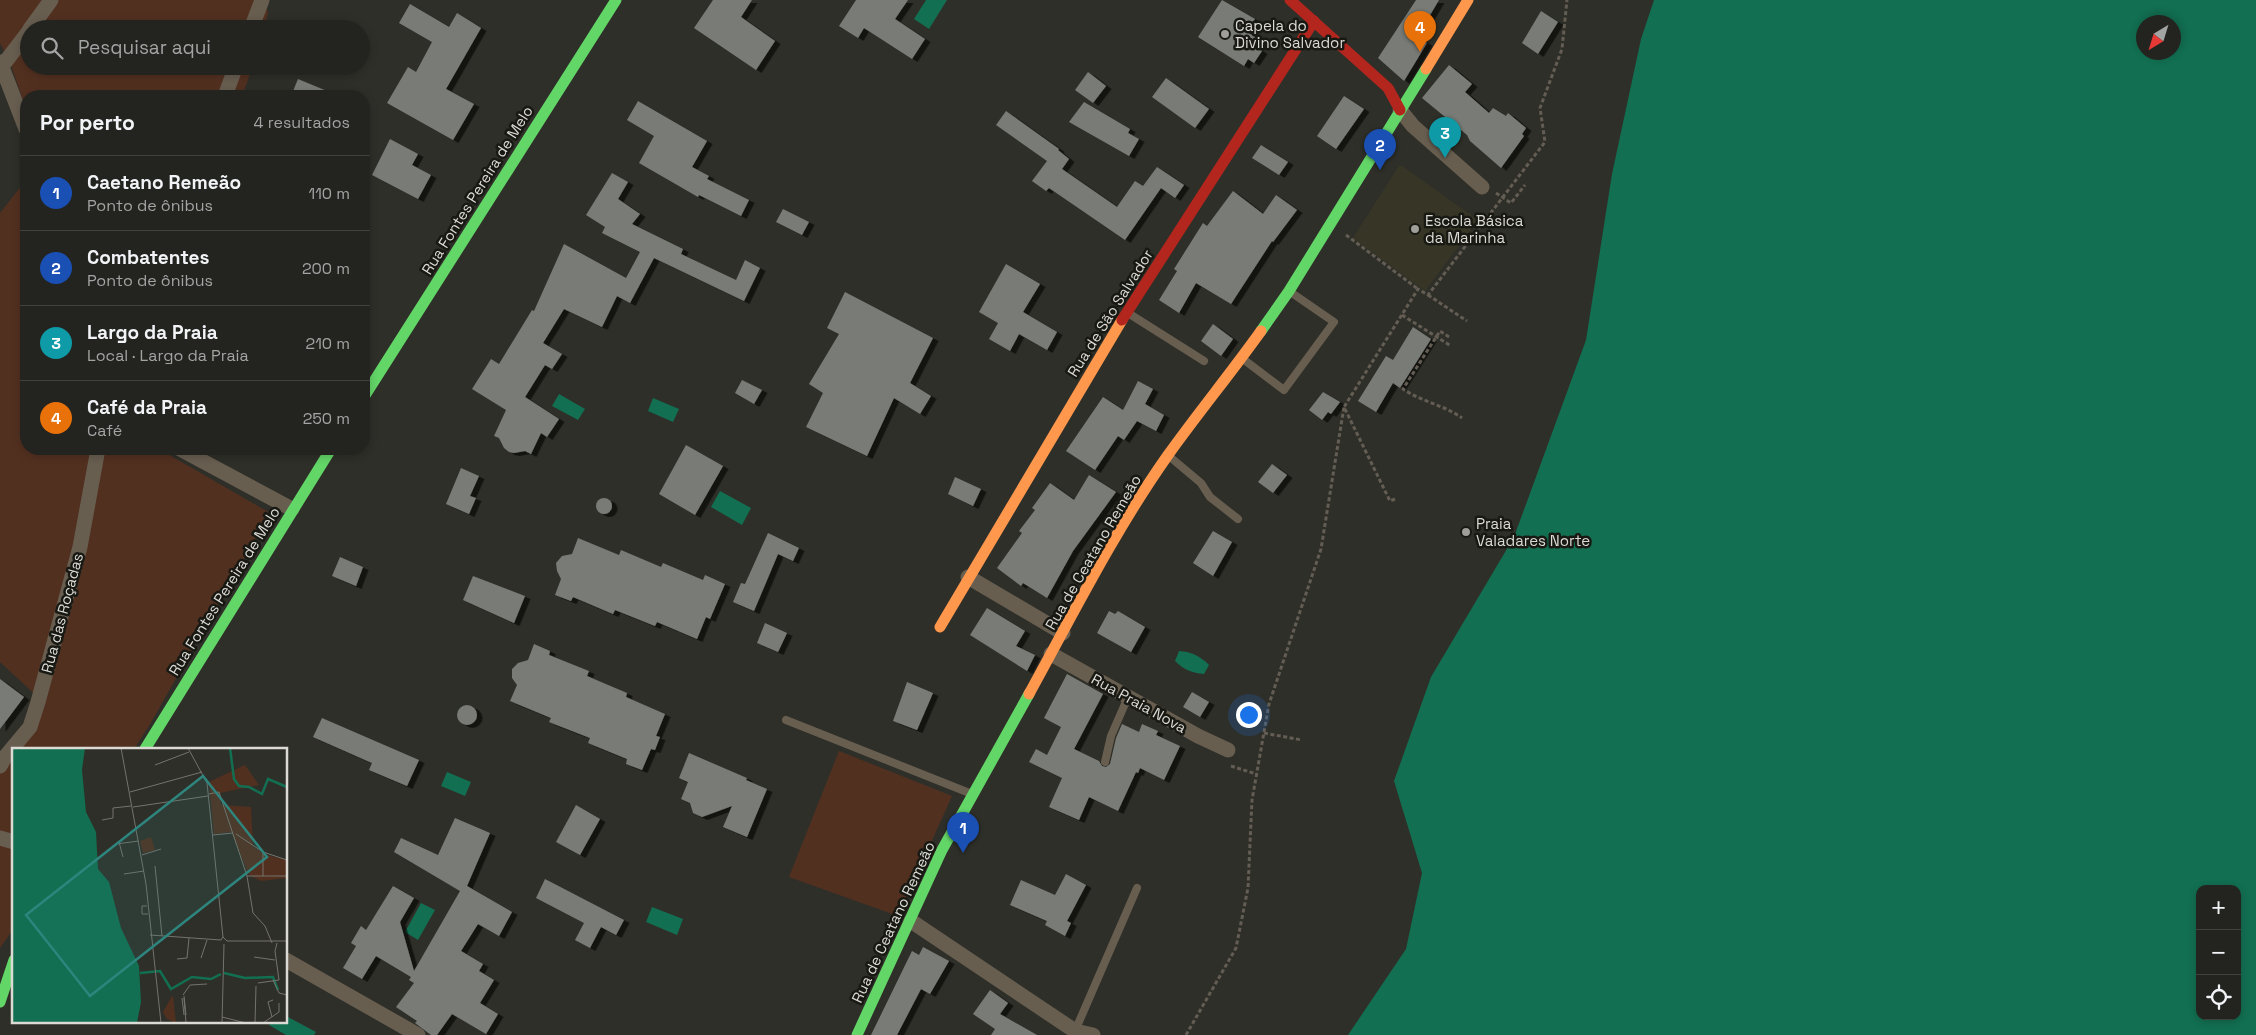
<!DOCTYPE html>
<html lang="pt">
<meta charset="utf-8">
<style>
body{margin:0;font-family:"Space Grotesk",sans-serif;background:#2b2b28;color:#f1f3f6}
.controls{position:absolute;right:15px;bottom:15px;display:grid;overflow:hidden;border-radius:10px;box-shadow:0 2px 8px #0003}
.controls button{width:45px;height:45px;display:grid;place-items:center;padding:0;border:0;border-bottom:1px solid #40403d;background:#23231f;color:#f1f3f6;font:25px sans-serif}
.compass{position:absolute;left:2136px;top:15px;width:45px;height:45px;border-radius:50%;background:#23231f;box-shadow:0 2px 8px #0003;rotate:218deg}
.you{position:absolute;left:1248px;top:714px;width:18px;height:18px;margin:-12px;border:4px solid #fff;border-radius:50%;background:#1a73e8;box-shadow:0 0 0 8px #1a73e833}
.badge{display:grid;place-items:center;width:32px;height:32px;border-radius:50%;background:#9f9e98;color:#fff;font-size:16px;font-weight:700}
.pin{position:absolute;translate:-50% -41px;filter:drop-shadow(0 1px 2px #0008)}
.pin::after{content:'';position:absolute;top:26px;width:18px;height:15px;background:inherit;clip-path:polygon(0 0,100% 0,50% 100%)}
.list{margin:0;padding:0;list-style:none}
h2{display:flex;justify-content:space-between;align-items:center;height:65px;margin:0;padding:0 20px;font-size:21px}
h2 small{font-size:16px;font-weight:400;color:#a3a4a4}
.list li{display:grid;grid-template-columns:32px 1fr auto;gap:15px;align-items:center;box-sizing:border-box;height:75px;padding:0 20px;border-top:1px solid #40403d}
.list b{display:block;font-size:19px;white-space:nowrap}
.list p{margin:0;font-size:16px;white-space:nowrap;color:#a3a4a4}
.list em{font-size:16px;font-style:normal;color:#a3a4a4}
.icon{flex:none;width:28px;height:28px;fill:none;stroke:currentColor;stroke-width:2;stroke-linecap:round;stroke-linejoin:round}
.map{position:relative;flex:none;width:2256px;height:1035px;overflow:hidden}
.search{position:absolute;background:#23231f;box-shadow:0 2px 8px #0003;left:20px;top:20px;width:350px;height:55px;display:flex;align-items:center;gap:12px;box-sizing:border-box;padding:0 18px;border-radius:28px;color:#a3a4a4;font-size:19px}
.panel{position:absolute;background:#23231f;box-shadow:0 2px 8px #0003;left:20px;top:90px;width:350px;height:365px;border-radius:20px}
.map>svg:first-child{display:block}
</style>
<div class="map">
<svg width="2256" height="1035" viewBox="0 0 2256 1035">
<defs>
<filter id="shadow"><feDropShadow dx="5.5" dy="3" stdDeviation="0" flood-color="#0009"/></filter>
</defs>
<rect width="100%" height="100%" fill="#2f2f29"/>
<!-- built -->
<path fill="#373626" d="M1399 166H1402L1478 220 1425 291 1353 238Z"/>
<!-- green -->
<g fill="#523020">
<path d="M0 0H264L268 13 264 29H29V66H253L242 96H26V109L11 65 0 43Z"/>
<path d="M26 180V449H159L270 513 149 726 134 749H14V928L0 948V760L40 699 0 662V213Z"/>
<path d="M839 751 952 796 898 916 789 877Z"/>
</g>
<!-- water -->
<g fill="#126f51" fill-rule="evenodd">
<path d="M926 0H947L929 29 914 19Z"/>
<path d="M1654 0H2256V1035H1348L1406 949 1422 873 1394 781 1431 677 1514 537 1586 340 1612 174 1641 39ZM2144 22H2174V52H2144ZM2200 889H2237V1016H2200Z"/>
<path d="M559 394 585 409 578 420 552 406Z"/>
<path d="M653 398 679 409 673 422 648 411Z"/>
<path d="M720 491 751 508 742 525 711 507Z"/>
<path d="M1179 651C1192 652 1200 656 1209 665L1204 674C1192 673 1184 670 1175 661Z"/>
<path d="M447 772 471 782 465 796 441 786Z"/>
<path d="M421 903 435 910 418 940 405 932Z"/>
<path d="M652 907 683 919 677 935 646 922Z"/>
<path d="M286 1016 316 1032 314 1035H286L269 1025 272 1021H286Z"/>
</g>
<!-- building -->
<g fill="#797b76" filter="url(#shadow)">
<path d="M713 0H752L741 17 775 41 756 70 694 28Z"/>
<path d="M856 0H908L895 19 925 39 912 59 864 28 858 38 839 26Z"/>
<path d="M1222 0 1255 19 1247 32 1260 40 1256 47 1262 51 1254 63 1248 59 1244 66 1198 37Z"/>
<path d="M1416 0H1439L1420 32 1424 35 1421 39 1427 43 1404 81 1378 58Z"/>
<path d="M410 4 449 27 457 13 481 28 446 89 474 104 453 140 387 103 408 67 416 72 432 42 399 23Z"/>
<path d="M1541 11 1558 22 1538 54 1522 43Z"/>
<path d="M1449 65 1472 84 1465 92 1489 113 1493 108 1506 116 1508 113 1526 128 1522 134 1524 136 1501 168 1470 141 1467 135 1422 98Z"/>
<path d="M1088 72 1106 86 1093 103 1075 90Z"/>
<path d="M1166 78 1209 109 1195 128 1152 97Z"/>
<path d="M298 79 339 96H291Z"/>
<path d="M1344 96 1364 109 1336 149 1317 136Z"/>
<path d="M638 101 707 141 692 167 709 176 707 179 749 200 741 216 699 195 698 197 639 163 654 136 627 120Z"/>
<path d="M1084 102 1130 129 1128 133 1139 139 1129 156 1069 122Z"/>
<path d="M1006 111 1059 149 1058 150 1069 159 1062 169 1117 207 1135 181 1143 186 1157 167 1184 185 1175 198 1161 188 1125 240 1049 188 1046 191 1032 181 1047 161 996 125Z"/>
<path d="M390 139 418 154 412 165 431 175 418 199 372 175Z"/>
<path d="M1261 145 1288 162 1279 175 1252 158Z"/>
<path d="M612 173 628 182 618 199 640 214 632 224 683 249 681 254 736 280 745 260 760 268 744 301 654 258 630 303 617 296 602 327 564 309 543 343 562 354 552 369 545 365 525 397 559 419 547 437 541 433 531 454 525 451 514 453 509 452 504 448 499 438 494 436 506 410 472 389 491 359 499 364 532 310 534 311 564 244 626 278 640 252 602 233 605 227 586 215Z"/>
<path d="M1233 191 1263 214 1276 195 1297 210 1273 242 1272 241 1231 304 1196 283 1179 313 1159 300 1177 271 1174 269 1203 223 1207 226Z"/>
<path d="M783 209 809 222 802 235 776 222Z"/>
<path d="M1006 264 1040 284 1023 312 1057 332 1047 350 1019 334 1010 351 989 339 998 323 979 312Z"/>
<path d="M845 292 933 338 910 383 931 396 920 414 894 398 867 456 806 427 823 393 809 384 839 334 827 328Z"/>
<path d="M1213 324 1233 339 1221 356 1201 341Z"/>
<path d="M1413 327 1431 339 1400 388 1393 383 1376 412 1358 401 1386 356 1393 360Z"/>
<path d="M742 380 762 390 754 404 735 393Z"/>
<path d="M1138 381 1153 389 1145 404 1164 415 1156 431 1137 421 1124 440 1118 436 1095 470 1066 451 1103 397 1123 410Z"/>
<path d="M1323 392 1340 402 1331 414 1328 412 1322 420 1309 410Z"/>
<path d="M686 445 723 466 695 515 659 494Z"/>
<path d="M1272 464 1287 475 1273 493 1258 482Z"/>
<path d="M461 468 479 476 470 496 476 498 469 514 446 504Z"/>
<path d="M1089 475 1116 492 1073 551 1047 598 1023 583 1021 586 997 568 1022 533 1019 531 1035 510 1032 508 1050 483 1074 500Z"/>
<path d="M955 477 981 489 973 506 948 494Z"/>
<circle cx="604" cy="506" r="8"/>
<path d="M1213 531 1232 542 1213 576 1193 563Z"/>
<path d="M768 533 799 548 793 561 778 554 754 611 733 602 741 583 745 584Z"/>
<path d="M578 538 619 555 621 550 661 567 663 563 703 580 705 575 725 584 710 619 706 617 697 639 657 622 655 626 615 610 613 614 573 597 571 601 555 595 561 579 557 571 556 563 562 556 572 554Z"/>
<path d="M340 557 363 567 356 586 332 576Z"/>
<path d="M473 576 525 596 514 623 463 600Z"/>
<path d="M987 608 1025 631 1016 646 1035 655 1027 671 970 635Z"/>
<path d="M1109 611 1115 614 1118 611 1145 627 1131 652 1097 633Z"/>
<path d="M765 623 787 633 778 652 757 643Z"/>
<path d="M534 644 550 651 549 655 589 671 587 676 627 693 626 697 665 714 656 736 660 737 655 750 651 749 642 770 626 764 627 759 588 743 590 738 549 722 551 718 510 701 517 685 512 678V669L518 663 528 660Z"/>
<path d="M1067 674 1103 694 1074 749 1099 761 1102 766 1106 767 1110 764 1116 738 1122 724 1139 732 1142 724 1158 731 1156 735 1180 746 1164 780 1140 768 1138 773 1136 772 1118 811 1089 797 1079 820 1049 807 1062 778 1029 762 1036 749 1047 755 1061 727 1044 718Z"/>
<path d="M0 679 24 697 0 729Z"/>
<path d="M907 682 933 693 917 730 893 721Z"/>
<path d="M1192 692 1209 702 1200 717 1183 707Z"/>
<circle cx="467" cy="715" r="10"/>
<path d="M322 718 419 760 407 786 369 770 372 763 313 737Z"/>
<path d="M689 753 747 778 746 780 767 789 747 837 723 827 732 806 702 817 693 813 690 803 681 799 688 782 679 778Z"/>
<path d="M576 805 600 819 580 855 556 842Z"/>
<path d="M455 818 490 833 467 886 512 912 499 936 478 924 461 951 483 964 479 971 494 980 480 1003 498 1014 486 1034 452 1014 437 1035H431L415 1023 417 1021 396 1007 414 983 409 980 411 977 376 956 362 979 343 968 356 946 351 943 361 926 366 930 393 886 414 898 400 922 414 971 460 891 394 852 401 838 438 855Z"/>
<path d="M1066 874 1086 885 1067 921 1071 923 1065 936 1045 925 1047 921 1010 905 1021 880 1055 895Z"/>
<path d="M545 879 624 920 616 935 601 927 590 948 575 940 584 923 536 898Z"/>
<path d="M923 947 949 961 930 994 921 989 897 1035H871L912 951 919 955Z"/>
<path d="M990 990 1008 1003 1000 1014 1037 1035H991L995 1029 973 1014Z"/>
</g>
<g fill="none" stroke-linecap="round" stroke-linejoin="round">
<!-- path -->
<g stroke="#635d54" stroke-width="3" stroke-dasharray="4 2.5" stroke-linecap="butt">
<path d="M1496 193 1511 203 1525 185"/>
<path d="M1346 235 1418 289"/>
<path d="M1428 295 1467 321"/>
<path d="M1402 315 1451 346"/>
<path d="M1449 337 1440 331 1403 389C1422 402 1444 405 1462 418"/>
<path d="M1395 499 1390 501 1344 407 1418 289 1428 295 1545 142 1540 108 1562 49 1567 0"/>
<path d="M1264 733 1302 740"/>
<path d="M1231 766 1256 774"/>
<path d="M1186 1035 1236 948 1248 888 1252 800 1269 704 1321 549 1344 407"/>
</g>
<!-- lane -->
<g stroke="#685e50" stroke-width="8">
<path d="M1128 313 1204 361"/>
<path d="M1243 359 1284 390 1334 322 1289 291"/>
<path d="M1170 457 1201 483 1210 497 1238 519"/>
<path d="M786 720 972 794"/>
<path d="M1105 762 1111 736 1128 697"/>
<path d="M1075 1031 1137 888"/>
</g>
<!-- street -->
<g stroke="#685e50" stroke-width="15">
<path d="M30 29 51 0"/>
<path d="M251 29 262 0"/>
<path d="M0 62 26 129"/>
<path d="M3 65 29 31"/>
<path d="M225 96 236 66"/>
<path d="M1400 110 1413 126 1482 187"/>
<path d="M180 449 292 509"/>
<path d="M968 577 1063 633"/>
<path d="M1051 654 1198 736 1228 750"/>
<path d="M0 766 5 757 30 727 38 702 80 547 98 449"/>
<path d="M0 838 14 842"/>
<path d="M911 921 1075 1031 1093 1035"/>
<path d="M286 960 418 1035"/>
</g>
<!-- fast -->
<g stroke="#63d668" stroke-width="11">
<path d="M1261 331 1289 291 1426 69"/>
<path d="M364 397 616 0"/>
<path d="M145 749 331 449"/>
<path d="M0 1002 14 960"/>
<path d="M857 1035 942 850 1029 694"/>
</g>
<!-- slow -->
<g stroke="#ff974d" stroke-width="11">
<path d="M1426 69 1468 0"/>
<path d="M940 627 1122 320"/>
<path d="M1029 694C1073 614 1115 530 1168 455 1198 413 1231 373 1261 331"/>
</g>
<!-- jam -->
<g stroke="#b3261e" stroke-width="11">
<path d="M1290 0 1388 88 1400 110"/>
<path d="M1122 320 1314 21"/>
</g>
</g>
<!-- markers -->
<g fill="#9f9e98" stroke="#191914" stroke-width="2">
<circle cx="1225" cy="34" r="5"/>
<circle cx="1415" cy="229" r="5"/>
<circle cx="1466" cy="532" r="5"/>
</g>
<g text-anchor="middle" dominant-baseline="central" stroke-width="5" stroke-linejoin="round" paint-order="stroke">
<!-- poi labels -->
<g font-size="15" fill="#dbdad4" stroke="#191914" text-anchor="start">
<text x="1235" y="25">Capela do<tspan x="1235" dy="17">Divino Salvador</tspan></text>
<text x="1425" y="220">Escola Básica<tspan x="1425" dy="17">da Marinha</tspan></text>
<text x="1476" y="523">Praia<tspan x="1476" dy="17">Valadares Norte</tspan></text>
</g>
<!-- street labels -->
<g font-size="15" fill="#dbdad4" stroke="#191914">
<text transform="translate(477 190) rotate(-58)">Rua Fontes Pereira de Melo</text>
<text transform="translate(1110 313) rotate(-58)">Rua de São Salvador</text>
<text transform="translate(1093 552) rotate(-60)">Rua de Ceatano Remeão</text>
<text transform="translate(224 591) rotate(-58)">Rua Fontes Pereira de Melo</text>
<text transform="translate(62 613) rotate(-75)">Rua das Roçadas</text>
<text transform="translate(1139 703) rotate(29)">Rua Praia Nova</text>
<text transform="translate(893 922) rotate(-65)">Rua de Ceatano Remeão</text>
</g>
</g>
<!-- overview -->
<g transform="translate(12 748)">
<rect width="275" height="275" fill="#2f2f29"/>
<path d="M233 17 247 37 208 45 209 57 239 59 241 99 254 107 275 112V130L249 133 237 127 219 84 202 86 197 34ZM139 89 143 102 131 105 128 93ZM160 248H161L164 275 155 271 151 264Z" fill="#523020"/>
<path d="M0 0H73L70 22 74 64 84 84 86 121 97 134 109 180 127 218 129 254 125 275H0Z" fill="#126f51"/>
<path fill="none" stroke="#126f51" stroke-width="2.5" d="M218 0 222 31 227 38 237 39 250 46 256 31 275 39M128 225 148 223 159 241 180 229 199 231 209 226M212 225 233 230 261 229 266 242"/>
<path fill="none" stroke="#74736d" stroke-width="1" d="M109 0 134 136 149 275M176 0 195 35 211 189M143 17 177 4M118 44 190 24M197 46 207 44 235 128 241 165 253 178 260 195M121 59 196 48M90 72 101 70V60L119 58M224 86 251 104 275 112M201 87 221 85M107 94 111 109M104 96 127 93M251 104V128M130 107 149 101M143 118 150 188M112 126 132 123M235 128H275M135 158H130V166H136M138 187 209 192M209 192 211 189 215 193H275M242 209 263 212M189 210 195 192M165 211 175 210 177 190M261 232 267 245 275 247M246 235 267 232 263 203 265 195M171 247 178 237 195 236M172 248 174 267M170 250 172 267M172 250 174 275M210 269 234 275M260 269 256 254 261 252M210 275 212 196M243 275 244 238M251 275 267 264V255"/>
<path fill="#2e857d" fill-opacity="0.15" stroke="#2e857d" stroke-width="2.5" d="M191 28 255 109 78 248 14 167Z"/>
<rect width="275" height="275" fill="none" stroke="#dbdad4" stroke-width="2.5"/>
</g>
</svg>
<div class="controls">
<button>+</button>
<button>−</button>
<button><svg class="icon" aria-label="locate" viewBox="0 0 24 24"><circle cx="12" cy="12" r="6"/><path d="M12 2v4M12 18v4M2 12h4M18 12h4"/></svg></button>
</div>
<svg class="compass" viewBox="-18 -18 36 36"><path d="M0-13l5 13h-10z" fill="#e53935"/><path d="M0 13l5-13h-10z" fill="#a3a4a4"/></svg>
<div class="you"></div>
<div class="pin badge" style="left:963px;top:853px;background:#1a4fb4">1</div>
<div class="pin badge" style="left:1380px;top:170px;background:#1a4fb4">2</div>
<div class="pin badge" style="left:1445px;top:158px;background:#0f9aa8">3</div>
<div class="pin badge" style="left:1420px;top:52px;background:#e8710a">4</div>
<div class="search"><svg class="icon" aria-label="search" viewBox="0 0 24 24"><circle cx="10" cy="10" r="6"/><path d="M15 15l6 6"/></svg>Pesquisar aqui</div>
<section class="panel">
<h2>Por perto<small>4 resultados</small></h2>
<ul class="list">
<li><span class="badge" style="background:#1a4fb4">1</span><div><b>Caetano Remeão</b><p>Ponto de ônibus</p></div><em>110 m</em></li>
<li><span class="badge" style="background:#1a4fb4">2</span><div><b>Combatentes</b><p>Ponto de ônibus</p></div><em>200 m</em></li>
<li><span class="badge" style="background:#0f9aa8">3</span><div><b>Largo da Praia</b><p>Local · Largo da Praia</p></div><em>210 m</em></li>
<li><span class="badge" style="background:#e8710a">4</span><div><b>Café da Praia</b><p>Café</p></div><em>250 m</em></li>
</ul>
</section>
</div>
